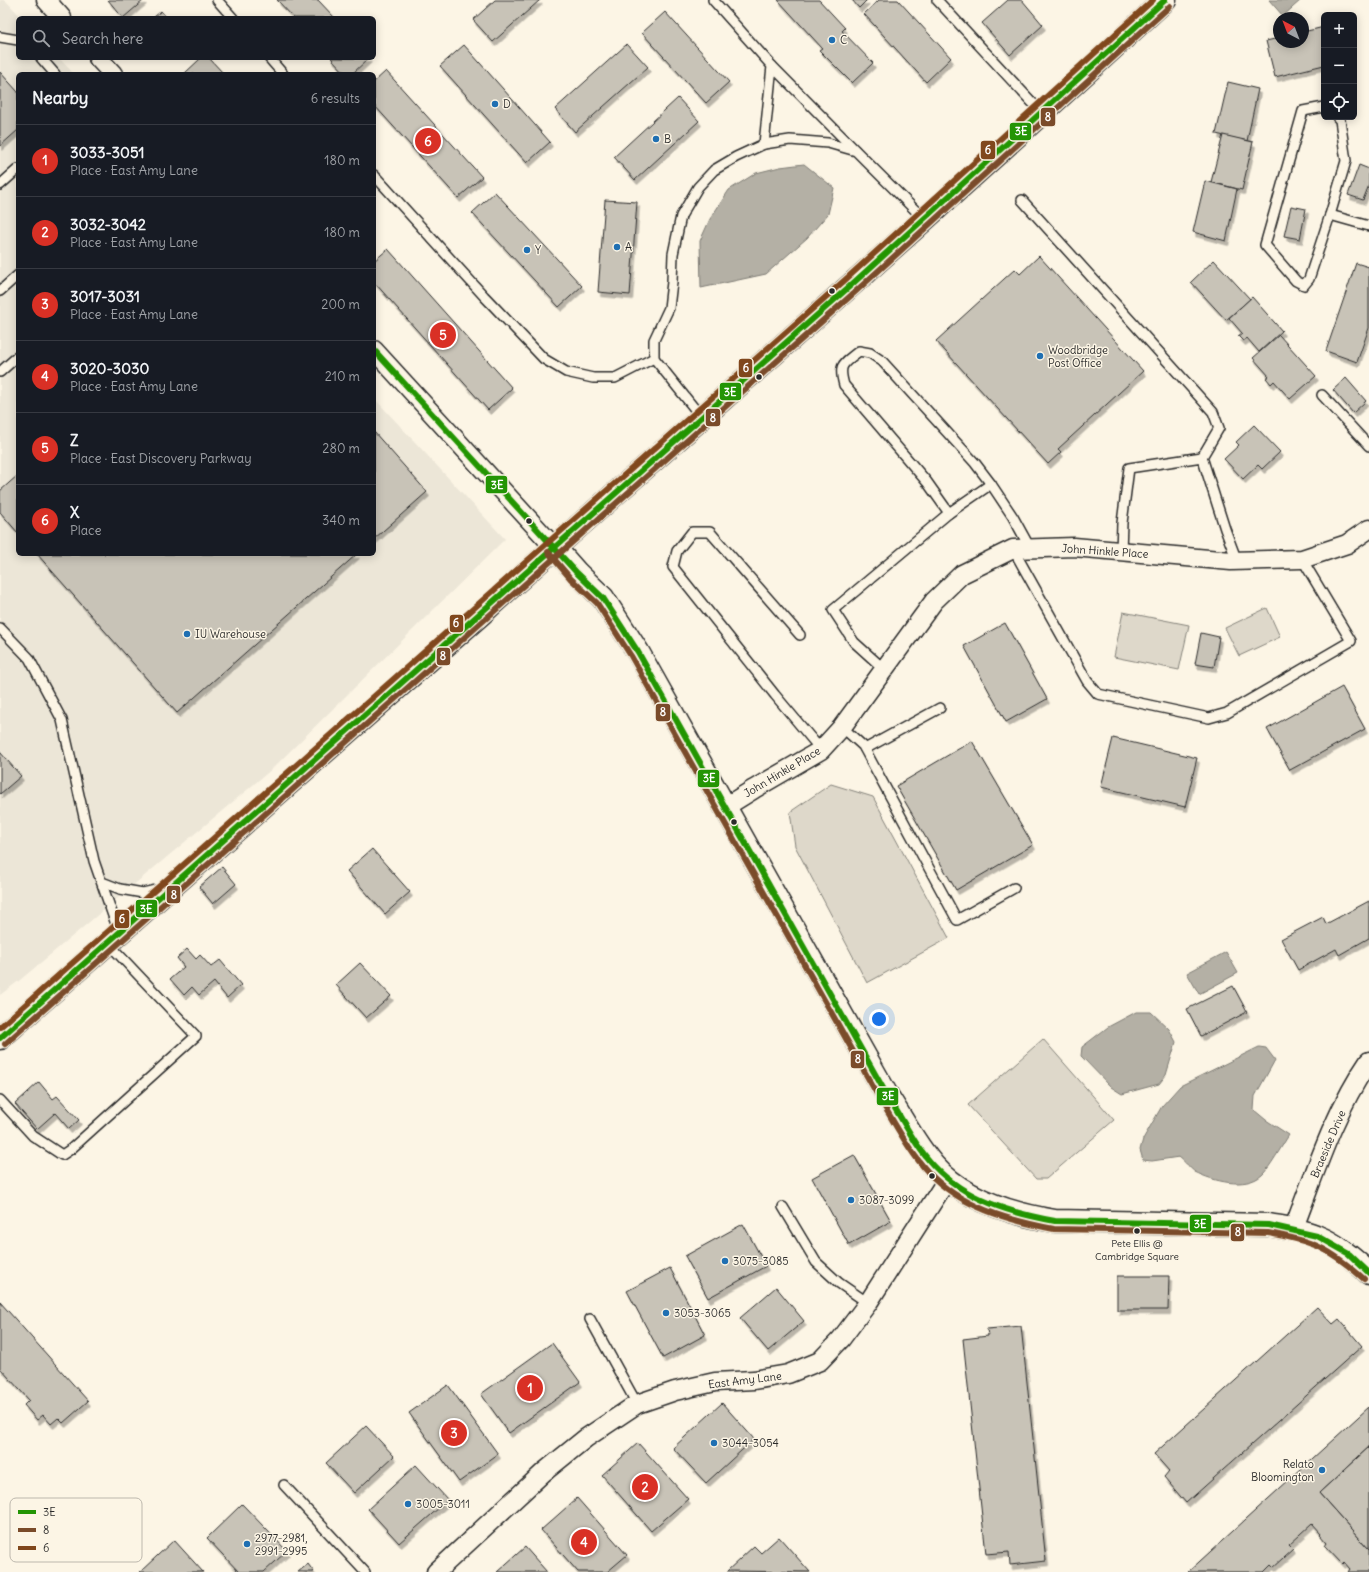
<!DOCTYPE html>
<meta charset="utf-8">
<style>
body{margin:0;font-family:Delius,sans-serif;background:#242831;color:#f1f3f6}
.controls{position:absolute;right:12px;top:12px;display:grid;overflow:hidden;border-radius:6px;box-shadow:0 2px 10px #0003}
.controls button{width:36px;height:36px;display:grid;place-items:center;padding:0;border:0;border-bottom:1px solid #363941;background:#171b24;color:#f1f3f6;font:20px sans-serif}
.compass{position:absolute;left:1273px;top:12px;width:36px;height:36px;border-radius:50%;background:#171b24;box-shadow:0 2px 10px #0003;rotate:318deg}
.you{position:absolute;left:879px;top:1019px;width:14px;height:14px;margin:-10px;border:3px solid #fff;border-radius:50%;background:#1a73e8;box-shadow:0 0 0 6px #1a73e833}
.badge{display:grid;place-items:center;width:26px;height:26px;border-radius:50%;background:#d93025;color:#fff;font-size:13px;font-weight:700}
.pin{position:absolute;translate:-50% -50%;border:2px solid #fff;box-shadow:0 1px 4px #0006}
.list{margin:0;padding:0;list-style:none}
h2{display:flex;justify-content:space-between;align-items:center;height:52px;margin:0;padding:0 16px;font-size:17px}
h2 small{font-size:13px;font-weight:400;color:#9ea1a6}
.list li{display:grid;grid-template-columns:26px 1fr auto;gap:12px;align-items:center;box-sizing:border-box;height:72px;padding:0 16px;border-top:1px solid #363941}
.list b{display:block;font-size:15px;white-space:nowrap}
.list p{margin:0;font-size:13px;white-space:nowrap;color:#9ea1a6}
.list em{font-size:13px;font-style:normal;color:#9ea1a6}
.icon{flex:none;width:22px;height:22px;fill:none;stroke:currentColor;stroke-width:2;stroke-linecap:round;stroke-linejoin:round}
.map{position:relative;flex:none;width:1369px;height:1572px;overflow:hidden}
.search{position:absolute;background:#171b24;box-shadow:0 2px 10px #0003;left:16px;top:16px;width:360px;height:44px;display:flex;align-items:center;gap:10px;box-sizing:border-box;padding:0 14px;border-radius:6px;color:#9ea1a6;font-size:15px}
.panel{position:absolute;background:#171b24;box-shadow:0 2px 10px #0003;left:16px;top:72px;width:360px;height:484px;border-radius:6px}
.map>svg:first-child{display:block}
</style>
<div class="map">
<svg width="1369" height="1572" viewBox="0 0 1369 1572">
<defs>
<filter id="shadow"><feDropShadow dx="2.5" dy="4.5" stdDeviation="0" flood-color="#0004"/></filter>
</defs>
<rect width="100%" height="100%" fill="#fcf5e5"/>
<filter id="ink" filterUnits="userSpaceOnUse"><feTurbulence type="fractalNoise" baseFrequency=".025" numOctaves="2"/><feDisplacementMap in="SourceGraphic" scale="8" xChannelSelector="R" yChannelSelector="G"/><feConvolveMatrix kernelMatrix="1 2 1 2 8 2 1 2 1" color-interpolation-filters="sRGB"/></filter>
<g filter="url(#ink)">
<!-- built -->
<path fill="#ece6d7" d="M0 0H5L22 18H18V58H59L74 74H18V554H374V398L505 539 272 769 20 980 0 995Z"/>
<!-- green -->
<g fill="#ded8ca" stroke="#84827a">
<path d="M1267 608 1280 637 1239 656 1225 628Z"/>
<path d="M1123 612 1189 625 1179 670 1114 657Z"/>
<path d="M831 784 873 797 949 938 867 983 795 846 790 812Z"/>
<path d="M1043 1039 1114 1120 1046 1179H1036L968 1105Z"/>
</g>
<!-- water -->
<g fill="#b4b0a5" stroke="#7d7b74">
<path d="M1269 0H1301L1283 16Z"/>
<path d="M804 164 834 188 828 214 807 238 766 274 701 288 700 241 710 219 729 190 756 173 780 167Z"/>
<path d="M1226 952 1238 973 1199 994 1187 973Z"/>
<path d="M1136 1012H1151L1169 1029 1176 1042 1166 1075 1159 1084 1122 1094 1111 1087 1081 1056 1082 1047 1108 1027Z"/>
<path d="M1259 1047 1266 1048 1275 1060 1255 1096 1254 1110 1266 1120 1289 1135C1283 1144 1269 1169 1262 1175 1245 1190 1213 1181 1195 1172 1192 1170 1184 1161 1179 1157L1152 1161 1143 1160 1140 1150 1143 1139 1162 1106 1180 1086Z"/>
</g>
<!-- building -->
<g fill="#c8c3b7" stroke="#2b2b2b" filter="url(#shadow)">
<path d="M108 0H144L123 18Z"/>
<path d="M277 0H318L335 18H294Z"/>
<path d="M495 0H540L493 42 473 20Z"/>
<path d="M778 0H819L845 28 842 31 873 63 852 83 819 50 822 48Z"/>
<path d="M852 0H867L859 8Z"/>
<path d="M879 0H898L951 58 926 82 864 14Z"/>
<path d="M1008 0H1022L1043 25 1010 55 982 23Z"/>
<path d="M161 11 167 18H153Z"/>
<path d="M665 12 729 82 706 103 642 33Z"/>
<path d="M1324 27V65L1275 77 1266 41 1279 38V42H1303V32Z"/>
<path d="M627 44 648 67 575 132 555 109Z"/>
<path d="M464 45 550 142 527 163 440 66Z"/>
<path d="M201 58H209L224 74H184Z"/>
<path d="M331 58H369L352 74H346Z"/>
<path d="M386 71 482 177 458 198 374 105V82Z"/>
<path d="M0 72 18 92V130L0 146Z"/>
<path d="M1228 82 1258 89 1247 141 1216 134Z"/>
<path d="M678 98 699 121 635 180 614 157Z"/>
<path d="M1223 135 1253 142 1242 190 1211 182Z"/>
<path d="M1359 165 1369 169V185L1363 200 1348 195Z"/>
<path d="M1205 181 1237 189 1226 241 1193 232Z"/>
<path d="M495 192 582 286 559 307 472 213Z"/>
<path d="M605 200 637 202 630 295 598 292Z"/>
<path d="M1291 206 1306 209 1300 239 1284 236Z"/>
<path d="M388 249 512 388 488 410 374 282V261Z"/>
<path d="M1039 256 1143 371 1058 449 1061 452 1048 464 936 341 1015 269 1020 274Z"/>
<path d="M1214 260 1250 299 1226 320 1191 282Z"/>
<path d="M1356 263 1369 267V328L1357 362 1326 351Z"/>
<path d="M1252 297 1282 331 1259 352 1247 338 1243 341 1238 336 1242 333 1229 318Z"/>
<path d="M1279 335 1316 376 1290 399 1274 381 1271 384 1266 378 1269 376 1253 358Z"/>
<path d="M1346 378 1366 401 1353 413 1333 390Z"/>
<path d="M1254 425 1280 452 1262 469 1258 465 1243 479 1224 459 1239 445 1236 442Z"/>
<path d="M374 432 427 492 374 539Z"/>
<path d="M18 475V533L0 512V491Z"/>
<path d="M37 554H357L177 713Z"/>
<path d="M1005 623 1047 699 1006 722 964 646Z"/>
<path d="M1201 633 1219 637 1214 667 1195 664Z"/>
<path d="M1342 687 1365 729 1290 770 1267 729Z"/>
<path d="M1113 738 1197 758 1185 807 1101 787Z"/>
<path d="M972 741 1033 845 956 890 896 786Z"/>
<path d="M0 752 21 776 0 794Z"/>
<path d="M372 849 410 892 385 914 347 871Z"/>
<path d="M222 867 236 884 213 904 199 887Z"/>
<path d="M1369 901V938L1339 955 1336 949 1298 970 1281 939 1323 917 1326 924Z"/>
<path d="M187 949 196 959 200 955 211 967 220 960 241 985 227 998 214 982 199 995 192 987 184 995 170 979 184 967 177 958Z"/>
<path d="M360 963 391 996 366 1018 336 985Z"/>
<path d="M1233 986 1247 1012 1201 1036 1187 1009Z"/>
<path d="M39 1082 53 1099 57 1096 79 1120 69 1129 55 1113 37 1129 15 1104Z"/>
<path d="M854 1155 891 1221 849 1245 812 1178Z"/>
<path d="M743 1224 766 1266 708 1298 685 1256Z"/>
<path d="M670 1268 705 1335 663 1358 627 1291Z"/>
<path d="M1117 1276H1169L1168 1310H1117Z"/>
<path d="M776 1287 804 1321 768 1351 740 1318Z"/>
<path d="M0 1302 88 1401 63 1423 58 1418 51 1424 43 1415 37 1420 24 1405 29 1400 0 1368Z"/>
<path d="M1317 1307 1333 1324 1339 1319 1362 1346 1186 1503 1164 1477 1169 1471 1154 1454Z"/>
<path d="M1021 1326 1046 1561 1010 1565 1009 1552 986 1554 963 1339 988 1336 987 1329Z"/>
<path d="M552 1343 580 1382 509 1433 481 1394Z"/>
<path d="M448 1385 498 1454 459 1482 409 1413Z"/>
<path d="M722 1403 754 1439 706 1483 673 1448Z"/>
<path d="M1369 1407V1447L1319 1493 1369 1549V1572H1348L1350 1569 1344 1562 1342 1564 1324 1545 1326 1542 1320 1535 1321 1534 1312 1524 1289 1545 1293 1549 1273 1567 1271 1565 1264 1572H1188Z"/>
<path d="M366 1426 394 1456 354 1493 326 1463Z"/>
<path d="M638 1443 688 1499 651 1531 602 1475Z"/>
<path d="M1369 1447V1549L1319 1493Z"/>
<path d="M416 1465 448 1500 399 1543 368 1509Z"/>
<path d="M577 1498 627 1555 607 1572H578L541 1530Z"/>
<path d="M242 1504 287 1551 264 1572H239L207 1538Z"/>
<path d="M779 1537 810 1572 727 1571 754 1546 761 1553Z"/>
<path d="M174 1540 203 1572H140Z"/>
<path d="M525 1547 547 1572H497Z"/>
<path d="M308 1564 314 1572H298Z"/>
</g>
<g fill="none" stroke-linecap="round" stroke-linejoin="round">
<defs>
<g id="service">
<path d="M217 0 233 18"/>
<path d="M713 0 772 66 764 144"/>
<path d="M937 0 1042 113"/>
<path d="M0 37 18 40"/>
<path d="M41 58 55 74"/>
<path d="M269 58 283 74"/>
<path d="M772 66 855 150"/>
<path d="M1324 107 1303 111 1265 245 1296 281 1304 285 1309 279 1330 215 1346 161 1340 120 1337 117"/>
<path d="M374 175 484 296 544 359 566 372 593 378H615L654 358"/>
<path d="M0 185 18 169"/>
<path d="M1022 200 1213 412 1219 428 1202 457"/>
<path d="M1330 215 1369 226"/>
<path d="M0 291 18 275"/>
<path d="M0 372 18 356"/>
<path d="M1322 395 1369 446"/>
<path d="M702 418 654 358V340L669 308 672 282 673 254 681 216 698 187 714 170 736 157 764 144 790 140 828 143 856 151 924 219"/>
<path d="M949 513 927 482 844 385C838 364 843 364 859 351L870 353 882 361 975 463 991 484 1013 517 1030 548"/>
<path d="M1013 549 1087 681 1098 694 1209 718 1227 713 1351 641 1302 559"/>
<path d="M1121 551 1122 523 1129 468 1202 457 1225 529 1237 561"/>
<path d="M0 628 29 658 62 720 94 861 119 933"/>
<path d="M800 635 710 532H692L677 551 673 567 775 695 821 750"/>
<path d="M885 670 854 642 833 610 949 513 991 484"/>
<path d="M842 727 863 746 957 920 1014 888"/>
<path d="M865 749 940 708"/>
<path d="M102 882 120 889 143 893 160 889"/>
<path d="M0 1100 33 1136 62 1155 71 1149 196 1036 108 943"/>
<path d="M783 1207 816 1262 839 1283 868 1303"/>
<path d="M590 1319 637 1404"/>
<path d="M284 1485 365 1572"/>
</g>
<g id="minor">
<path d="M46 0 62 18"/>
<path d="M98 58 113 74"/>
<path d="M374 350 554 547"/>
<path d="M725 807 754 789 821 750 842 727 934 601 962 574 1013 549 1074 547 1231 561 1302 559 1347 544 1369 529"/>
<path d="M1293 1230C1315 1173 1334 1112 1369 1061"/>
<path d="M436 1572 544 1472 586 1438 637 1404 675 1391 715 1382 754 1380 788 1374 820 1361 841 1339 868 1303 948 1178"/>
</g>
<path id="tertiary" d="M554 547 577 573 603 598 638 652 888 1097C903 1120 916 1146 934 1166 964 1200 1012 1214 1055 1221L1269 1225C1285 1228 1303 1230 1318 1237 1338 1245 1353 1259 1369 1273"/>
<path id="primary" d="M0 1038 482 613C568 534 657 458 744 380 886 255 1026 128 1165 0"/>
</defs>
<!-- service casing -->
<use href="#service" stroke="#2b2b2b" stroke-width="12"/>
<!-- minor casing -->
<use href="#minor" stroke="#2b2b2b" stroke-width="21"/>
<!-- tertiary casing -->
<use href="#tertiary" stroke="#2b2b2b" stroke-width="25"/>
<!-- primary casing -->
<use href="#primary" stroke="#2b2b2b" stroke-width="25"/>
<!-- service -->
<use href="#service" stroke="#fcf5e5" stroke-width="9"/>
<!-- minor -->
<use href="#minor" stroke="#fcf5e5" stroke-width="18"/>
<!-- tertiary -->
<use href="#tertiary" stroke="#fcf5e5" stroke-width="22"/>
<!-- primary -->
<use href="#primary" stroke="#fcf5e5" stroke-width="22"/>
<defs>
<g id="bus-1">
<path d="M374 350 577 573 603 598 638 652 888 1097C903 1120 915 1146 934 1166 966 1200 1011 1213 1055 1221L1269 1225 1317 1236 1349 1254 1369 1273"/>
<path d="M0 1038 850 286 1165 0"/>
</g>
<g id="bus-2">
<path d="M548 552 571 579 597 603 631 656 881 1101C896 1125 909 1151 928 1172 961 1207 1007 1220 1054 1229L1268 1233C1314 1241 1329 1248 1364 1279"/>
<path d="M5 1044 855 292 1170 6"/>
</g>
<path id="bus-3" d="M0 1027 845 280 1153 0"/>
</defs>
<!-- bus-1 casing -->
<use href="#bus-1" stroke="#fcf5e5" stroke-width="9"/>
<!-- bus-2 casing -->
<use href="#bus-2" stroke="#fcf5e5" stroke-width="9"/>
<!-- bus-3 casing -->
<use href="#bus-3" stroke="#fcf5e5" stroke-width="9"/>
<!-- bus-1 -->
<use href="#bus-1" stroke="#239504" stroke-width="6"/>
<!-- bus-2 -->
<use href="#bus-2" stroke="#7a4b2a" stroke-width="6"/>
<!-- bus-3 -->
<use href="#bus-3" stroke="#80471c" stroke-width="6"/>
</g>
</g>
<!-- markers -->
<g fill="#1f6fb2" stroke="#fcf5e5" stroke-width="1.5">
<circle cx="832" cy="40" r="4"/>
<circle cx="495" cy="104" r="4"/>
<circle cx="656" cy="139" r="4"/>
<circle cx="617" cy="247" r="4"/>
<circle cx="527" cy="250" r="4"/>
<circle cx="1040" cy="356" r="4"/>
<circle cx="187" cy="634" r="4"/>
<circle cx="851" cy="1200" r="4"/>
<circle cx="725" cy="1261" r="4"/>
<circle cx="666" cy="1313" r="4"/>
<circle cx="714" cy="1443" r="4"/>
<circle cx="1322" cy="1470" r="4"/>
<circle cx="408" cy="1504" r="4"/>
<circle cx="247" cy="1544" r="4"/>
</g>
<g fill="#2b2b2b" stroke="#fcf5e5" stroke-width="1.5">
<circle cx="832" cy="291" r="3.5"/>
<circle cx="759" cy="377" r="3.5"/>
<circle cx="529" cy="521" r="3.5"/>
<circle cx="734" cy="822" r="3.5"/>
<circle cx="932" cy="1176" r="3.5"/>
<circle cx="1137" cy="1231" r="3.5"/>
</g>
<g text-anchor="middle" dominant-baseline="central" stroke-width="3" stroke-linejoin="round" paint-order="stroke">
<!-- bus labels -->
<g font-size="10" fill="#2b2b2b" stroke="#fcf5e5">
<text x="1137" y="1243">Pete Ellis @<tspan x="1137" dy="13">Cambridge Square</tspan></text>
</g>
<!-- poi labels -->
<g font-size="11" fill="#2b2b2b" stroke="#fcf5e5" text-anchor="start">
<text x="840" y="40">C</text>
<text x="503" y="104">D</text>
<text x="664" y="139">B</text>
<text x="625" y="247">A</text>
<text x="535" y="250">Y</text>
<text x="1048" y="350">Woodbridge<tspan x="1048" dy="13">Post Office</tspan></text>
<text x="195" y="634">IU Warehouse</text>
<text x="859" y="1200">3087-3099</text>
<text x="733" y="1261">3075-3085</text>
<text x="674" y="1313">3053-3065</text>
<text x="722" y="1443">3044-3054</text>
<text x="1314" y="1464" text-anchor="end">Relato<tspan x="1314" dy="13">Bloomington</tspan></text>
<text x="416" y="1504">3005-3011</text>
<text x="255" y="1538">2977-2981,<tspan x="255" dy="13">2991-2995</tspan></text>
</g>
<!-- street labels -->
<g font-size="11" fill="#2b2b2b" stroke="#fcf5e5">
<text transform="translate(1105 551) rotate(4)">John Hinkle Place</text>
<text transform="translate(782 772) rotate(-31)">John Hinkle Place</text>
<text transform="translate(1328 1144) rotate(-67)">Braeside Drive</text>
<text transform="translate(745 1380) rotate(-7)">East Amy Lane</text>
</g>
</g>
<!-- legend -->
<rect x="10" y="1498" width="132" height="64" rx="6" fill="#fcf5e5" stroke="#bdb8ad" stroke-width="1"/>
<rect x="18" y="1510" width="18" height="4" fill="#239504"/>
<rect x="18" y="1528" width="18" height="4" fill="#7a4b2a"/>
<rect x="18" y="1546" width="18" height="4" fill="#80471c"/>
<g font-size="11" fill="#2b2b2b">
<text x="43" y="1516">3E</text>
<text x="43" y="1534">8</text>
<text x="43" y="1552">6</text>
</g>
<g stroke="#fcf5e5" stroke-width="1.5">
<rect x="1040" y="107" width="16" height="20" rx="4" fill="#7a4b2a"/>
<rect x="1009" y="122" width="23" height="19" rx="4" fill="#239504"/>
<rect x="980" y="140" width="16" height="20" rx="4" fill="#80471c"/>
<rect x="738" y="358" width="15" height="20" rx="4" fill="#80471c"/>
<rect x="719" y="382" width="23" height="19" rx="4" fill="#239504"/>
<rect x="705" y="408" width="16" height="19" rx="4" fill="#7a4b2a"/>
<rect x="485" y="475" width="23" height="19" rx="4" fill="#239504"/>
<rect x="449" y="614" width="15" height="19" rx="4" fill="#80471c"/>
<rect x="436" y="647" width="15" height="19" rx="4" fill="#7a4b2a"/>
<rect x="655" y="703" width="16" height="19" rx="4" fill="#7a4b2a"/>
<rect x="697" y="769" width="23" height="19" rx="4" fill="#239504"/>
<rect x="166" y="885" width="15" height="19" rx="4" fill="#7a4b2a"/>
<rect x="135" y="899" width="23" height="19" rx="4" fill="#239504"/>
<rect x="114" y="909" width="16" height="20" rx="4" fill="#80471c"/>
<rect x="850" y="1050" width="15" height="19" rx="4" fill="#7a4b2a"/>
<rect x="876" y="1087" width="23" height="19" rx="4" fill="#239504"/>
<rect x="1189" y="1214" width="23" height="19" rx="4" fill="#239504"/>
<rect x="1230" y="1223" width="15" height="19" rx="4" fill="#7a4b2a"/>
</g>
<g font-size="11" text-anchor="middle" font-weight="bold" fill="#fff">
<text x="1048" y="121">8</text>
<text x="1021" y="135">3E</text>
<text x="988" y="154">6</text>
<text x="746" y="372">6</text>
<text x="730" y="396">3E</text>
<text x="713" y="422">8</text>
<text x="497" y="489">3E</text>
<text x="456" y="627">6</text>
<text x="443" y="660">8</text>
<text x="663" y="716">8</text>
<text x="709" y="782">3E</text>
<text x="174" y="899">8</text>
<text x="146" y="913">3E</text>
<text x="122" y="923">6</text>
<text x="858" y="1063">8</text>
<text x="888" y="1100">3E</text>
<text x="1200" y="1228">3E</text>
<text x="1238" y="1236">8</text>
</g>
</svg>
<div class="controls">
<button>+</button>
<button>−</button>
<button><svg class="icon" aria-label="locate" viewBox="0 0 24 24"><circle cx="12" cy="12" r="6"/><path d="M12 2v4M12 18v4M2 12h4M18 12h4"/></svg></button>
</div>
<svg class="compass" viewBox="-18 -18 36 36"><path d="M0-13l5 13h-10z" fill="#e53935"/><path d="M0 13l5-13h-10z" fill="#9ea1a6"/></svg>
<div class="you"></div>
<div class="pin badge" style="left:530px;top:1388px">1</div>
<div class="pin badge" style="left:645px;top:1487px">2</div>
<div class="pin badge" style="left:454px;top:1433px">3</div>
<div class="pin badge" style="left:584px;top:1542px">4</div>
<div class="pin badge" style="left:443px;top:335px">5</div>
<div class="pin badge" style="left:428px;top:141px">6</div>
<div class="search"><svg class="icon" aria-label="search" viewBox="0 0 24 24"><circle cx="10" cy="10" r="6"/><path d="M15 15l6 6"/></svg>Search here</div>
<section class="panel">
<h2>Nearby<small>6 results</small></h2>
<ul class="list">
<li><span class="badge">1</span><div><b>3033-3051</b><p>Place · East Amy Lane</p></div><em>180 m</em></li>
<li><span class="badge">2</span><div><b>3032-3042</b><p>Place · East Amy Lane</p></div><em>180 m</em></li>
<li><span class="badge">3</span><div><b>3017-3031</b><p>Place · East Amy Lane</p></div><em>200 m</em></li>
<li><span class="badge">4</span><div><b>3020-3030</b><p>Place · East Amy Lane</p></div><em>210 m</em></li>
<li><span class="badge">5</span><div><b>Z</b><p>Place · East Discovery Parkway</p></div><em>280 m</em></li>
<li><span class="badge">6</span><div><b>X</b><p>Place</p></div><em>340 m</em></li>
</ul>
</section>
</div>
